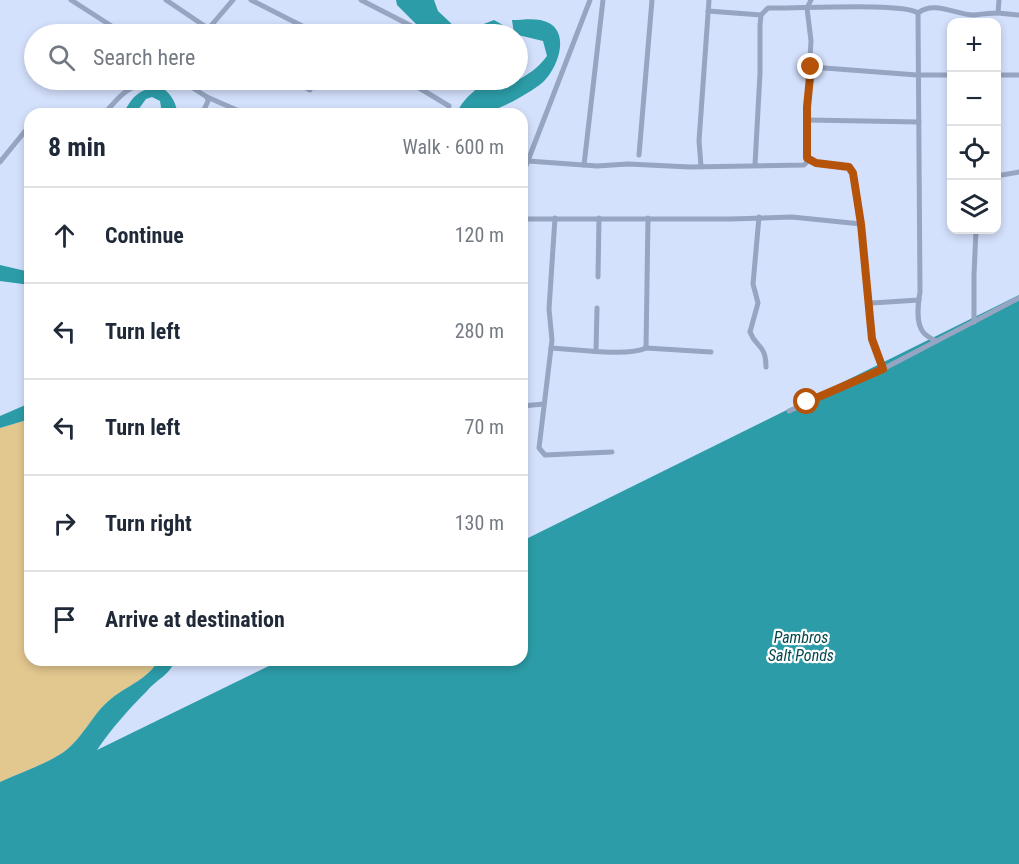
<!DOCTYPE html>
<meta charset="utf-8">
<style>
body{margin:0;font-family:"Roboto Condensed",sans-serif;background:#f2f2f3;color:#1f2937}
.controls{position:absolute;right:18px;top:18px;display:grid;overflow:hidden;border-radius:12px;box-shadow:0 3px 9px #0003}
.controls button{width:54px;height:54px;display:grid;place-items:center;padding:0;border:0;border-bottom:2px solid #e0e1e3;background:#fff;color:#1f2937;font:30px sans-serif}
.stop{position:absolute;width:18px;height:18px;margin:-14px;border:4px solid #b45309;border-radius:50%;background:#fff}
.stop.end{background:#b45309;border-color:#fff;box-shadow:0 2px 6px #0008}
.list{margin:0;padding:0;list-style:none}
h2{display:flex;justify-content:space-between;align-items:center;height:78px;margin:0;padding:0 24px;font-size:26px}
h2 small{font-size:20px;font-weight:400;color:#747a83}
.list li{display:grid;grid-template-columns:39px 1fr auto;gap:18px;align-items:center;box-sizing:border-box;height:96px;padding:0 24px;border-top:2px solid #e0e1e3}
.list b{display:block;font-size:22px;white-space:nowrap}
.list em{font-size:20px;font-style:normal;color:#747a83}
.icon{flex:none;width:33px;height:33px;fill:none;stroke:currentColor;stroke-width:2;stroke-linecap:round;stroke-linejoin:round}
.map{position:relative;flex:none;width:1019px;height:864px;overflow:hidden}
.search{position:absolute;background:#fff;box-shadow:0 3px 9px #0003;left:24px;top:24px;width:504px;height:66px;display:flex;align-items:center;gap:15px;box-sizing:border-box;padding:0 21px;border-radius:33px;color:#747a83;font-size:22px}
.panel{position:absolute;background:#fff;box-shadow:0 3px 9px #0003;left:24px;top:108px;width:504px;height:558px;border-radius:18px}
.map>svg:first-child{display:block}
</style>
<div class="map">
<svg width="1019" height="864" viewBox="0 0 1019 864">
<rect width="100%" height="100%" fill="#d4e1fc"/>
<!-- green -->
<path fill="#e2c78f" d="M30 419V660H158C150 678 127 686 112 698 91 714 82 742 59 755 41 766 19 773 0 782V428Z"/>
<!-- water -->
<g fill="#2c9da8">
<path d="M396 0H434L438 11 456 28 476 27 494 20 503 25 508 34H434L416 24 397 5Z"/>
<path d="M512 20C524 20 538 17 549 23 571 35 556 71 542 83 528 94 498 111 481 114 473 115 465 114 457 114 460 101 480 84 493 80 499 78 508 79 514 80V82C528 75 538 68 547 56L543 41 514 34Z"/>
<path d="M158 86C171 92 175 101 178 114H162L160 101 152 97 146 99 135 114H123C133 96 137 91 158 86Z"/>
<path d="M0 265 30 272V285L0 281Z"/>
<path d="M1019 295V864H0V782C19 773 41 766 59 755 82 742 91 714 112 698 127 686 150 678 158 660H175C170 675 157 679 147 691 129 709 111 729 97 750L281 660H522V541Z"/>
<path d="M30 403V419L0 428V416Z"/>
</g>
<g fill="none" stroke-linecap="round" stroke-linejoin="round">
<!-- minor -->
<g stroke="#96a5c2" stroke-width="5">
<path d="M71 0 124 34"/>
<path d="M166 0 209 29"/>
<path d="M251 0 318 34"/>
<path d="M361 0 427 34"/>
<path d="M811 0 807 8 811 41 807 107V158L812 162 849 167 852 170 861 224 868 300 872 303 919 300"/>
<path d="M708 11 761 15"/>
<path d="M918 13 920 292C918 303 916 323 923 332 926 336 932 339 936 341"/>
<path d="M918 13C934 0 956 15 974 15 982 14 990 13 998 13L999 0"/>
<path d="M998 13 1019 15"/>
<path d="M204 34 233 0"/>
<path d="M811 67 917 75H952"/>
<path d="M996 75H1019"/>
<path d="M180 80 207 97 208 101 202 114"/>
<path d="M292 80 310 90"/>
<path d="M406 80 449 106"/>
<path d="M207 97 246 114"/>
<path d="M39 114 40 112 50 114"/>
<path d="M104 114C122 93 126 88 152 80"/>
<path d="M808 120 919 122"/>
<path d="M639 155 652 0"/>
<path d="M528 161 597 166 628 164 690 167 804 165 809 160"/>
<path d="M0 162 30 125"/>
<path d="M584 165 603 0"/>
<path d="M755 165 760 73V25L761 15 768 8C793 9 904 2 918 13"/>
<path d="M701 166 699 141 709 0"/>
<path d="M522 176 590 0"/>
<path d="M996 176 1019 172"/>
<path d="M759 217 753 284 758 303 750 332C756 348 766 344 766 367"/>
<path d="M555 218 549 309 552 340 539 448 545 455 612 452"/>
<path d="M522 219H731L792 217 861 224"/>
<path d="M598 277 599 218"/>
<path d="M869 302 872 339 883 369"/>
<path d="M974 322V275L976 230"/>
<path d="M551 348C573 349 628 357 646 348L711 352"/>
<path d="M646 348 648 218"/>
<path d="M596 351 597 308"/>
<path d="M522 406 544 404"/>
<path d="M789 411 883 369 1019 298"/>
</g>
</g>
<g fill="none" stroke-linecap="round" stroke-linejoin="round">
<!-- route -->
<path stroke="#b45309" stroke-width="8" d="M807 402 883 369 872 339 861 224 853 173 849 167 816 163 807 158V107L811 67"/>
</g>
<g text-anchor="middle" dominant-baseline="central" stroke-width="4.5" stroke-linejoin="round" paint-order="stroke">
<!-- water labels -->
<g font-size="16" font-style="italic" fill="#02474d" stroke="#fff">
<text x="801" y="637">Pambros<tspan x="801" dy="18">Salt Ponds</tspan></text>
</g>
</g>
</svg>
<div class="controls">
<button>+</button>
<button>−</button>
<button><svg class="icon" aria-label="locate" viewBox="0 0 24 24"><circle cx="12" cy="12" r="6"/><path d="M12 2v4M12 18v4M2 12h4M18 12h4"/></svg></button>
<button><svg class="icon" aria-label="layers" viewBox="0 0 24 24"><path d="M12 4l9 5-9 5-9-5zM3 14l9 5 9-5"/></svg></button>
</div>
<div class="stop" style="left:807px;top:402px"></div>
<div class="stop end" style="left:811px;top:67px"></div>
<div class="search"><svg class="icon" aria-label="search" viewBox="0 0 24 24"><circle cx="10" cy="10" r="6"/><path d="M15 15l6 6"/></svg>Search here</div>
<section class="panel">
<h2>8 min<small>Walk · 600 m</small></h2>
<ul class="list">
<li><svg class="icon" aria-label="ahead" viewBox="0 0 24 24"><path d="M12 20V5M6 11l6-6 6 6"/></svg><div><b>Continue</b></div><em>120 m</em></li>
<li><svg class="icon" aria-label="left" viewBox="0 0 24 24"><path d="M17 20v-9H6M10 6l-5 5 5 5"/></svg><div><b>Turn left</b></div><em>280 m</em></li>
<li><svg class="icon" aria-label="left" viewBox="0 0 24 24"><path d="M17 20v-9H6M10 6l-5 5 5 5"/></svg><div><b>Turn left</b></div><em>70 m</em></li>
<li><svg class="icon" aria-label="right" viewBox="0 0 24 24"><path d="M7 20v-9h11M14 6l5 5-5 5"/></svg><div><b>Turn right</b></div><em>130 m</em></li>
<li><svg class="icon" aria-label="arrive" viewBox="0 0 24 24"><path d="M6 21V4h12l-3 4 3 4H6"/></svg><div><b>Arrive at destination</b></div></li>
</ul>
</section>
</div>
